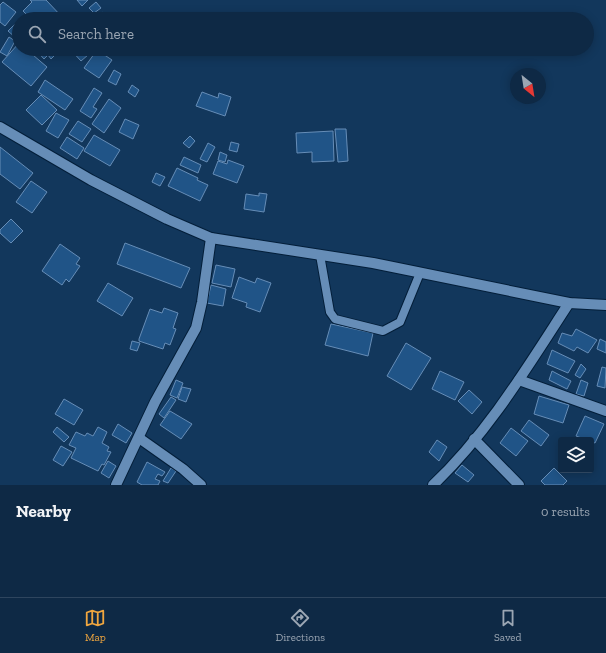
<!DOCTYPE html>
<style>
body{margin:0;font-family:"Zilla Slab",serif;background:#17314c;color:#f1f3f6}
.controls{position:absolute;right:12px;bottom:12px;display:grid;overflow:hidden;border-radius:4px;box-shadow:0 2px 10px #0003}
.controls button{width:36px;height:36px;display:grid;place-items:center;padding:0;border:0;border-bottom:1px solid #2e455e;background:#0e2945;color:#f1f3f6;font:20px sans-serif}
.compass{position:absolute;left:510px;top:68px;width:36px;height:36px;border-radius:50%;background:#0e2945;box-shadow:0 2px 10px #0003;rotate:150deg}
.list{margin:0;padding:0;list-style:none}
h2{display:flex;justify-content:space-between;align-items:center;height:52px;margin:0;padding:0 16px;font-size:17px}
h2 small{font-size:13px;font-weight:400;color:#9ba6b3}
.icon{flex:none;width:22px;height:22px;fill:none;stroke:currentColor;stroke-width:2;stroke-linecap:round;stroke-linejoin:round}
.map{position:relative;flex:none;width:606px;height:485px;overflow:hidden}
.search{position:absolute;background:#0e2945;box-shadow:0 2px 10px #0003;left:12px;right:12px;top:12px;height:44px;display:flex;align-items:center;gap:10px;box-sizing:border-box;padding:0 14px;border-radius:22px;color:#9ba6b3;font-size:15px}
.sheet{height:112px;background:#0e2945}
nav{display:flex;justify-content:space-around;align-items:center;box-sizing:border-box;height:56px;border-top:1px solid #2e455e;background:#0e2945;font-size:11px;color:#9ba6b3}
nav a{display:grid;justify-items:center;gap:2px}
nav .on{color:#f0a63f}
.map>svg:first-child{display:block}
</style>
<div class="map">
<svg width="606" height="485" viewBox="0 0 606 485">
<rect width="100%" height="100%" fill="#12375c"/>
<!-- building -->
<g fill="#205487" stroke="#668db7">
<path d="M30 0H46L63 18 26 19 28 16 23 11 32 2Z"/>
<path d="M77 0H88L82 6Z"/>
<path d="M3 2 16 12 5 26 0 22V5Z"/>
<path d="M96 2 101 8 94 13 89 8Z"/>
<path d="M103 12 109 19H95Z"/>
<path d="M88 13 93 19H81Z"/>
<path d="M18 21 19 35 16 38 8 31Z"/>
<path d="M9 37 15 41 7 56 0 52Z"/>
<path d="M19 43V49H26L47 67 31 86 2 62Z"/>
<path d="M35 49H50L56 54 51 59 48 55 44 59Z"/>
<path d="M70 49H95L81 61Z"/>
<path d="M97 50 112 60 99 78 84 68Z"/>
<path d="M114 70 121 74 116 85 108 81Z"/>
<path d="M45 80 73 99 65 110 38 92Z"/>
<path d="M132 85 139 90 135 97 128 92Z"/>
<path d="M94 88 102 93 93 107 97 109 91 118 80 111Z"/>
<path d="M202 92 218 98 219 93 231 97 225 116 196 106Z"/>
<path d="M41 95 57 110 42 125 26 110Z"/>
<path d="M109 99 121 108 104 133 92 124Z"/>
<path d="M56 113 69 120 58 138 46 131Z"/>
<path d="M125 119 139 125 133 139 119 132Z"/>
<path d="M78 121 91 129 82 142 69 134Z"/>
<path d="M335 129H346L348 161 338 162Z"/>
<path d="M333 131 334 161 312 162V152L297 153 296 133Z"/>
<path d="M94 135 120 150 110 166 84 151Z"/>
<path d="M190 136 195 141 189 148 183 143Z"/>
<path d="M67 137 84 148 77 159 60 148Z"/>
<path d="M231 142 239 144 237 152 229 150Z"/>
<path d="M208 143 215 147 207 162 200 159Z"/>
<path d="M0 147 33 173 20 189 0 174Z"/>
<path d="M220 152 227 155 225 162 218 160Z"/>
<path d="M184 157 201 165 198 173 180 165Z"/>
<path d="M228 160 244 166 237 183 213 174 218 161 227 164Z"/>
<path d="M177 168 198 178 197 180 208 185 200 201 168 186Z"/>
<path d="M156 173 165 177 160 186 152 182Z"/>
<path d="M31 181 47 192 32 213 16 202Z"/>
<path d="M259 193 267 194 264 212 244 209 246 194 259 196Z"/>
<path d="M11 219 23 231 11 243 0 233V230Z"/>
<path d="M125 243 190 268 181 288 117 264Z"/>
<path d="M60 244 80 258 76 264 80 266 69 282 66 279 62 285 42 271Z"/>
<path d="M216 265 235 269 231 287 212 283Z"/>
<path d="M239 277 255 283 257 278 271 283 260 312 246 307 247 303 232 298Z"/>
<path d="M108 283 133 298 122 316 97 301Z"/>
<path d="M211 285 226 289 223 306 207 303Z"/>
<path d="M164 308 178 313 173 328 176 329 170 345 165 343 163 349 139 341V339L150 309 162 313Z"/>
<path d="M331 324 373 333 368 356 325 345Z"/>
<path d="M576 329 597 340 588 353 577 347 574 351 558 343 562 333 572 336Z"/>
<path d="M600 339 606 342V353L597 349Z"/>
<path d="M132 341 140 343 137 351 130 349Z"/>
<path d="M406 343 431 358 411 390 387 376Z"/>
<path d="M552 350 575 361 568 373 547 364Z"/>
<path d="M581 364 586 369 580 378 575 375Z"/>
<path d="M602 367 606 368 605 388 597 386Z"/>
<path d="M440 371 464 382 455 400 432 389Z"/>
<path d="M552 371 571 381 567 389 549 380Z"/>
<path d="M176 380 183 383 177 398 170 395Z"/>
<path d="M581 380 588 383 584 396 576 394Z"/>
<path d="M182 387 191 389 186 402 178 399Z"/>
<path d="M469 390 482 402 472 414 458 401Z"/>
<path d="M539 396 569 405 563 423 534 414Z"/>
<path d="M171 397 176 400 164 418 159 414Z"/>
<path d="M64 399 83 410 74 425 55 414Z"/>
<path d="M170 411 192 424 181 439 160 425Z"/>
<path d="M585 416 604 424 595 443 576 436Z"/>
<path d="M529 420 549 435 541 446 521 431Z"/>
<path d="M118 424 132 433 126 443 112 435Z"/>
<path d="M57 427 69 437 64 442 53 432Z"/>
<path d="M98 427 107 432 102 443 109 447 107 451 111 452 104 465 102 464 98 471 71 458 76 448 69 445 76 432 85 436 87 433 93 436Z"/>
<path d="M511 428 528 441 516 456 500 443Z"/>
<path d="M437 440 447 447 439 461 429 452Z"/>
<path d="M61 446 72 452 63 466 53 460Z"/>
<path d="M108 461 116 466 109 478 101 473Z"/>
<path d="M147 462 165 472 162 476 158 474 155 479 160 481 158 485H142L137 482Z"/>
<path d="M462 465 474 475 468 482 455 473Z"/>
<path d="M171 468 176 471 168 483 163 481Z"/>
<path d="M554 468 567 481 563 485H545L541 481Z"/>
</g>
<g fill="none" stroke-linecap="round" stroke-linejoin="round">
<defs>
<path id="lane" d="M320 255 330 312 335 319 383 331 400 322 420 273"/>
<g id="street">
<path d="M519 380 606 411"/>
<path d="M139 438 183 469 201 485"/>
<path d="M474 439 519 485"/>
<path d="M116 485 155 402 196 328 202 302 211 238"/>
<path d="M433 485C488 433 528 366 569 303"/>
</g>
<path id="secondary" d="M0 127 91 180 167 219 211 238 373 263 569 303 606 305"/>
</defs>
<!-- lane casing -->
<use href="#lane" stroke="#031e39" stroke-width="10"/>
<!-- street casing -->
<use href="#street" stroke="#031e39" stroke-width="12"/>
<!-- secondary casing -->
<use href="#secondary" stroke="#031e39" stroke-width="12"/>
<!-- lane -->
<use href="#lane" stroke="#668db7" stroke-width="8"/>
<!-- street -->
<use href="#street" stroke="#668db7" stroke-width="10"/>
<!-- secondary -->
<use href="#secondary" stroke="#668db7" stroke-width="10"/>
</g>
</svg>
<div class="controls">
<button><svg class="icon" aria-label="layers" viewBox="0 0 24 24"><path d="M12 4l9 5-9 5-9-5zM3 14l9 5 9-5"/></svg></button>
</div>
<svg class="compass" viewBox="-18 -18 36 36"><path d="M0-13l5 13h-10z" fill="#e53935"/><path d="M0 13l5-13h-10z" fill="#9ba6b3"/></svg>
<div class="search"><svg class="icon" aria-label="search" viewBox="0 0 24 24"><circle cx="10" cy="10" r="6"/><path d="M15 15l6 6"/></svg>Search here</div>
</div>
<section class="sheet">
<h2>Nearby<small>0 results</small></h2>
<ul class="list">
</ul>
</section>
<nav>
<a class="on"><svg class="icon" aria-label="map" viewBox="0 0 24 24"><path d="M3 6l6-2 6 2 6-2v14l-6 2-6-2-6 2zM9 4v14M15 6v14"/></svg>Map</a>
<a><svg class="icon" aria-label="directions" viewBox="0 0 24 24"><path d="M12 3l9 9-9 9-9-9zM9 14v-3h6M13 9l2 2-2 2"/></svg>Directions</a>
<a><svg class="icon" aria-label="saved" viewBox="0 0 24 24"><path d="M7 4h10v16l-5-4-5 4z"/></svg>Saved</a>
</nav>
